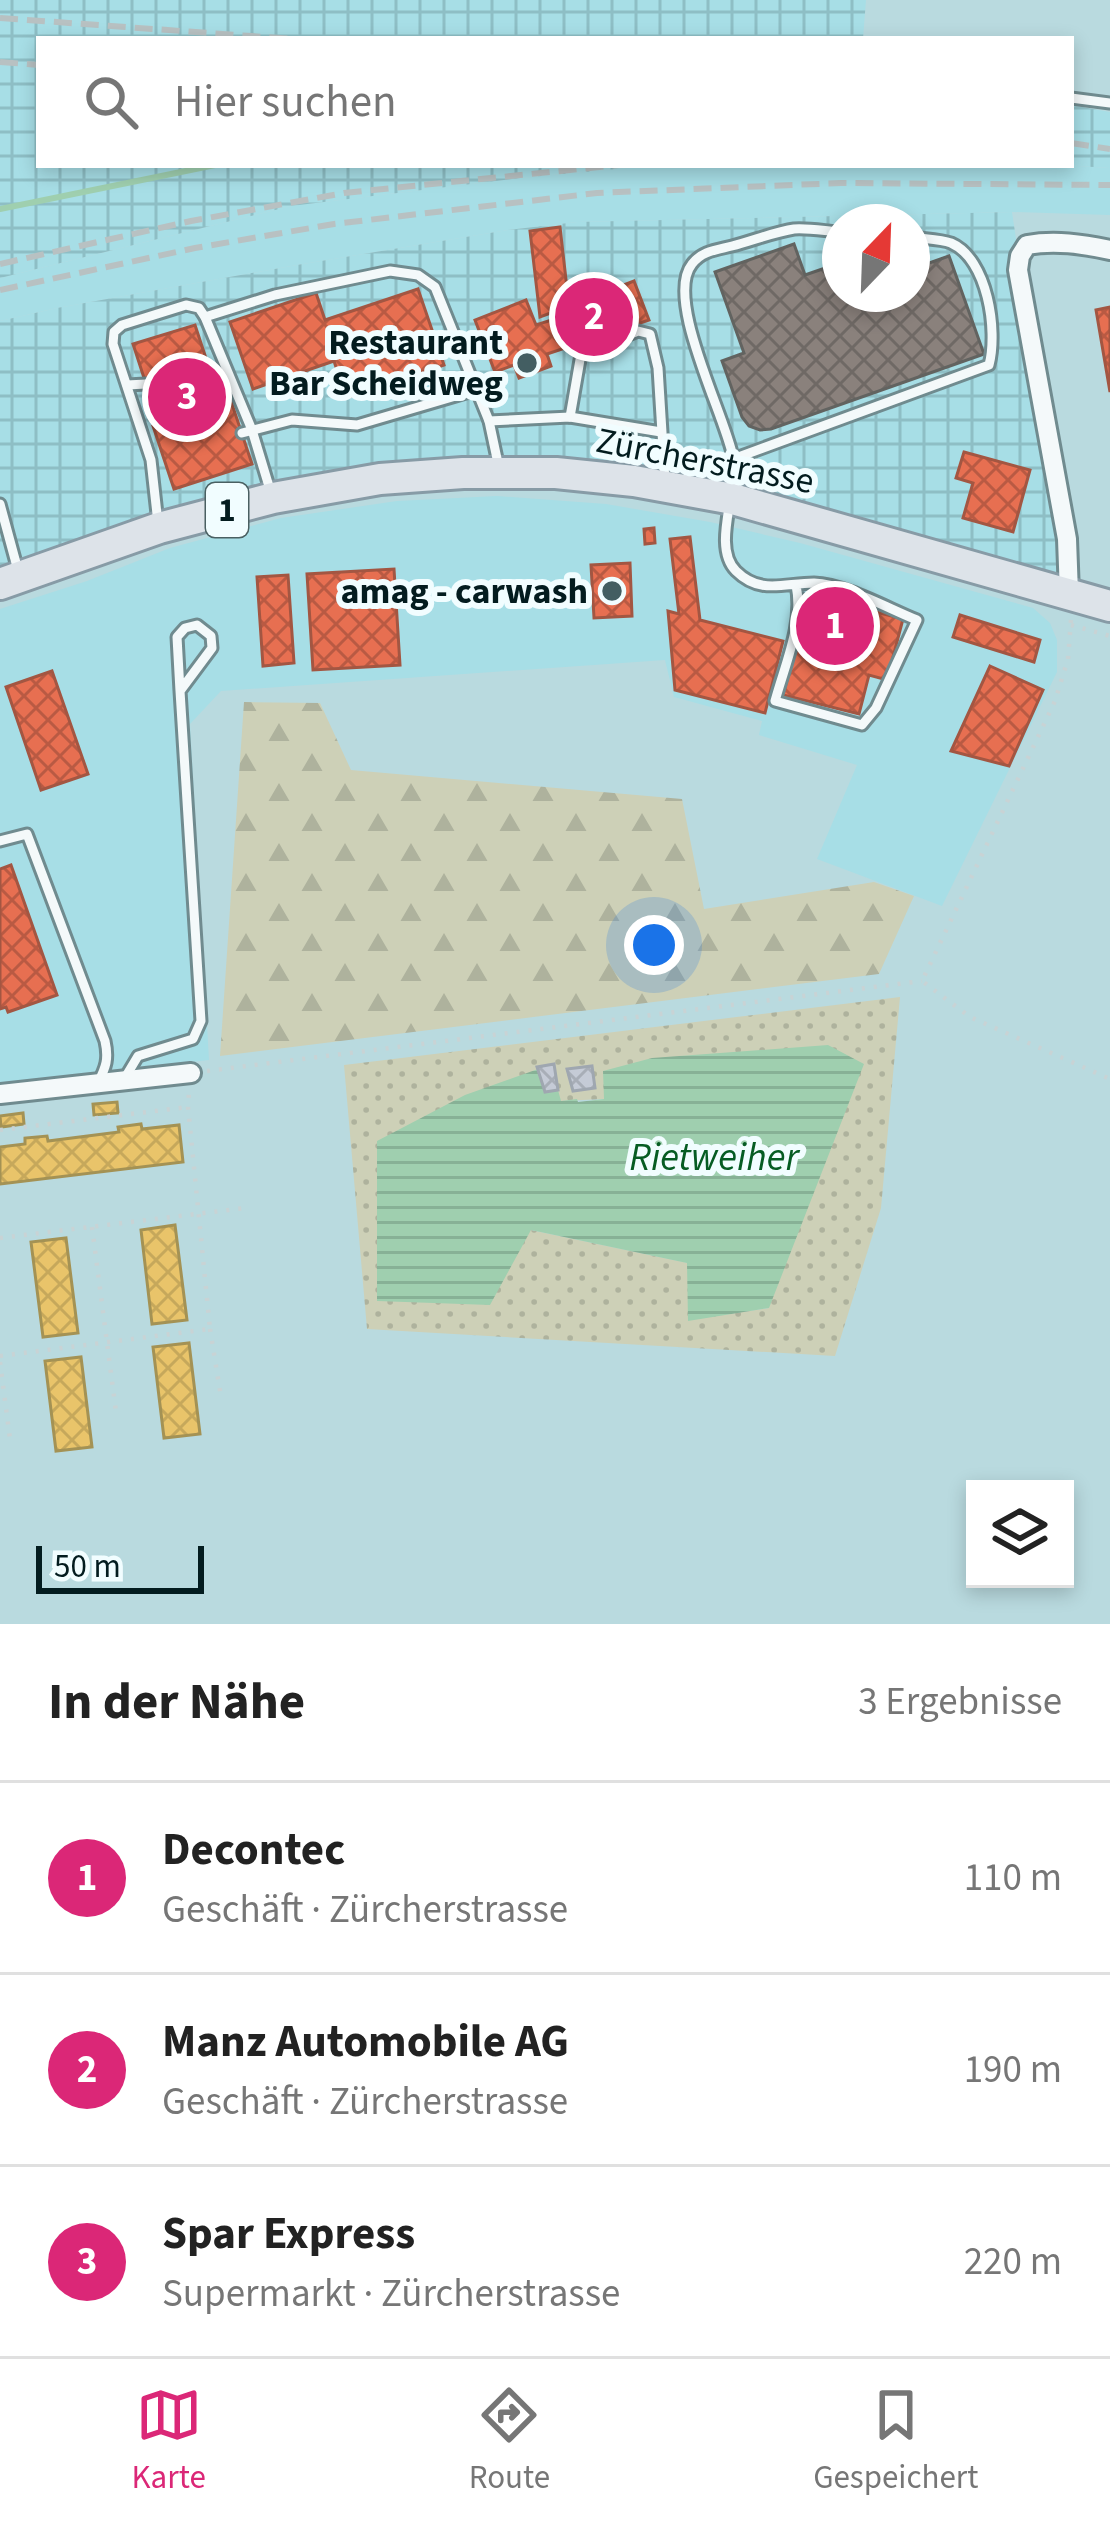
<!DOCTYPE html>
<html lang="de">
<meta charset="utf-8">
<style>
body{margin:0;font-family:"Source Sans 3",sans-serif;background:#f2f2f2;color:#222}
.controls{position:absolute;right:36px;bottom:36px;display:grid;overflow:hidden;border-radius:0px;box-shadow:0 6px 18px #0003}
.controls button{width:108px;height:108px;display:grid;place-items:center;padding:0;border:0;border-bottom:3px solid #e0e0e0;background:#fff;color:#222;font:60px sans-serif}
.compass{position:absolute;left:822px;top:204px;width:108px;height:108px;border-radius:50%;background:#fff;box-shadow:0 6px 18px #0003;rotate:23deg}
.scale{position:absolute;left:36px;bottom:30px;width:168px;box-sizing:border-box;padding-left:12px;border:6px solid #031c1f;border-top:0;font-size:33px;line-height:42px;white-space:nowrap;color:#031c1f;-webkit-text-stroke:9px #f1fdff;paint-order:stroke}
.you{position:absolute;left:654px;top:945px;width:42px;height:42px;margin:-30px;border:9px solid #fff;border-radius:50%;background:#1a73e8;box-shadow:0 0 0 18px #1a73e833}
.badge{display:grid;place-items:center;width:78px;height:78px;border-radius:50%;background:#db2777;color:#fff;font-size:39px;font-weight:700}
.pin{position:absolute;translate:-50% -50%;border:6px solid #fff;box-shadow:0 3px 12px #0006}
.list{margin:0;padding:0;list-style:none}
h2{display:flex;justify-content:space-between;align-items:center;height:156px;margin:0;padding:0 48px;font-size:51px}
h2 small{font-size:39px;font-weight:400;color:#767676}
.list li{display:grid;grid-template-columns:78px 1fr auto;gap:36px;align-items:center;box-sizing:border-box;height:192px;padding:0 48px;border-top:3px solid #e0e0e0}
.list b{display:block;font-size:45px;white-space:nowrap}
.list p{margin:0;font-size:39px;white-space:nowrap;color:#767676}
.list em{font-size:39px;font-style:normal;color:#767676}
.icon{flex:none;width:66px;height:66px;fill:none;stroke:currentColor;stroke-width:2;stroke-linecap:round;stroke-linejoin:round}
.map{position:relative;flex:none;width:1110px;height:1624px;overflow:hidden}
.search{position:absolute;background:#fff;box-shadow:0 6px 18px #0003;left:36px;right:36px;top:36px;height:132px;display:flex;align-items:center;gap:30px;box-sizing:border-box;padding:0 42px;border-radius:0px;color:#767676;font-size:45px}
.sheet{height:732px;background:#fff}
nav{display:flex;justify-content:space-around;align-items:center;box-sizing:border-box;height:168px;border-top:3px solid #e0e0e0;background:#fff;font-size:33px;color:#767676}
nav a{display:grid;justify-items:center;gap:6px}
nav .on{color:#db2777}
.map>svg:first-child{display:block}
</style>
<div class="map">
<svg width="1110" height="1624" viewBox="0 0 1110 1624">
<defs>
<pattern id="industrial-grid" width="8" height="8" patternUnits="userSpaceOnUse" patternTransform="scale(3)"><rect width="8" height="8" fill="#a7dee6"/><path d="M0 4h8M4 0v8" fill="none" stroke="#8ebec5"/></pattern>
<pattern id="grass-dots" width="8" height="8" patternUnits="userSpaceOnUse" patternTransform="scale(3)"><rect width="8" height="8" fill="#cdd0b7"/><path d="M2 2h.1M6 6h.1" fill="none" stroke="#aeb29d" stroke-width="1.8" stroke-linecap="round"/></pattern>
<pattern id="forest-firs" width="22" height="20" patternUnits="userSpaceOnUse" patternTransform="scale(3)"><rect width="22" height="20" fill="#cdd0b7"/><path d="M5 1l3.5 6h-7zM16 11l3.5 6h-7z" fill="#aeb29d"/></pattern>
<pattern id="water-rules" width="6" height="5" patternUnits="userSpaceOnUse" patternTransform="scale(3)"><rect width="6" height="5" fill="#9fcfaf"/><path d="M0 2.5h6" fill="none" stroke="#87b196"/></pattern>
<pattern id="homes-cross-hatch" width="8" height="8" patternUnits="userSpaceOnUse" patternTransform="scale(3)"><rect width="8" height="8" fill="#e9c46a"/><path d="M0 0l8 8M0 8l8-8" fill="none" stroke="#c6a85b"/></pattern>
<pattern id="shops-cross-hatch" width="8" height="8" patternUnits="userSpaceOnUse" patternTransform="scale(3)"><rect width="8" height="8" fill="#e76f51"/><path d="M0 0l8 8M0 8l8-8" fill="none" stroke="#b95a43"/></pattern>
<pattern id="industry-cross-hatch" width="8" height="8" patternUnits="userSpaceOnUse" patternTransform="scale(3)"><rect width="8" height="8" fill="#8a817c"/><path d="M0 0l8 8M0 8l8-8" fill="none" stroke="#6f6965"/></pattern>
<pattern id="building-cross-hatch" width="8" height="8" patternUnits="userSpaceOnUse" patternTransform="scale(3)"><rect width="8" height="8" fill="#c5cbd6"/><path d="M0 0l8 8M0 8l8-8" fill="none" stroke="#a8aeb7"/></pattern>
</defs>
<rect width="100%" height="100%" fill="#b9dadf"/>
<!-- built -->
<g fill="#a7dee6">
<path d="M658 165H1061L1110 168V215L1012 212 577 222 508 230 297 265 57 308 0 321V278L291 206 520 178Z"/>
<path d="M497 496 606 504 710 522 800 543 1033 608 1050 623 1057 640V672L942 906 817 859 857 765 759 735 762 721 674 697 665 660 221 691 190 724 209 1060 0 1084V609L87 581 170 548 281 518 397 501Z"/>
</g>
<!-- industrial -->
<g fill="url(#industrial-grid)" fill-rule="evenodd">
<path d="M0 0H866L863 39H39V165H658L520 178 291 206 0 278Z"/>
<path d="M1071 105 1110 112V168L1061 165H1071Z"/>
<path d="M1012 212 1069 594 634 481 380 479 0 584V321L57 308 297 265 508 230 577 222ZM840 222H912V294H840Z"/>
</g>
<!-- grass -->
<path fill="url(#grass-dots)" fill-rule="evenodd" d="M900 997 881 1208 835 1356 367 1329 344 1065ZM538 1070 539 1076 561 1101 605 1099 769 1308 688 1320V1263L531 1230Z"/>
<!-- forest -->
<path fill="url(#forest-firs)" d="M244 702 320 703 351 770 682 799 704 909 874 882 914 896 879 974 220 1056Z"/>
<!-- water -->
<path fill="url(#water-rules)" d="M828 1045 864 1064 769 1308 688 1321 687 1263 531 1230 490 1305 377 1301V1141L465 1095 538 1069 539 1075 558 1090 561 1101 577 1099 578 1102 604 1099 603 1071 652 1058Z"/>
<!-- homes -->
<g fill="url(#homes-cross-hatch)" stroke="#a49254" stroke-width="3">
<path d="M117 1102 118 1113 94 1115 93 1104Z"/>
<path d="M23 1113 24 1124 1 1127 0 1116Z"/>
<path d="M141 1124 142 1129 179 1125 183 1162 0 1184V1147L25 1144V1138L47 1136 48 1141 119 1132 118 1127Z"/>
<path d="M175 1225 187 1320 152 1324 141 1230Z"/>
<path d="M66 1238 78 1333 43 1337 31 1242Z"/>
<path d="M189 1343 200 1434 164 1438 153 1347Z"/>
<path d="M81 1357 92 1447 56 1451 45 1361Z"/>
</g>
<!-- shops -->
<g fill="url(#shops-cross-hatch)" stroke="#a35642" stroke-width="3">
<path d="M560 227 569 306 634 281 649 320 547 354 551 366 519 378 514 365 495 372 475 320 526 300 536 325 558 318 556 311 540 317 530 231Z"/>
<path d="M418 289 444 365 346 398 334 361 253 389 230 322 316 293 325 320Z"/>
<path d="M1110 307V392L1096 310Z"/>
<path d="M195 325 221 404 231 401 252 464 174 489 153 426 159 424 133 344Z"/>
<path d="M964 452 1030 470 1013 532 963 518 973 483 956 478Z"/>
<path d="M654 528 655 543 645 544 644 529Z"/>
<path d="M690 537 700 620 783 641 765 713 675 690 668 611 679 614 670 539Z"/>
<path d="M630 563 632 616 594 618 591 565Z"/>
<path d="M394 569 400 665 313 670 307 574Z"/>
<path d="M288 575 294 663 263 666 257 577Z"/>
<path d="M823 598 903 619 887 680 869 675 859 714 783 695 799 636 812 639Z"/>
<path d="M960 615 1040 640 1034 662 953 637Z"/>
<path d="M990 666 1043 690 1009 766 951 751Z"/>
<path d="M52 671 88 774 41 790 6 687Z"/>
<path d="M11 865 57 995 8 1012 6 1007 0 1009V869Z"/>
</g>
<!-- industry -->
<path fill="url(#industry-cross-hatch)" stroke="#626360" stroke-width="3" d="M794 244 805 275 834 265 840 282V294H912V269L949 256 984 354 771 429 760 430 749 426 742 417 722 361 744 353 715 272Z"/>
<g fill="none" stroke-linecap="round" stroke-linejoin="round">
<!-- stream -->
<path stroke="#9fcfaf" stroke-width="6" d="M0 209 215 165"/>
</g>
<!-- building -->
<g fill="url(#building-cross-hatch)" stroke="#9fa7b0" stroke-width="3">
<path d="M554 1064 558 1090 545 1092 537 1067Z"/>
<path d="M592 1066 595 1088 573 1091 567 1069Z"/>
</g>
<g fill="none" stroke-linecap="round" stroke-linejoin="round">
<defs>
<g id="lane">
<path d="M1071 98 1110 103"/>
<path d="M205 317 275 295 390 271 418 275 435 287 489 421 499 468"/>
<path d="M127 385 146 384"/>
<path d="M570 417 581 354 638 331 650 334 658 368 665 481"/>
<path d="M489 421 570 417 661 432"/>
<path d="M242 433 292 420 357 425 476 390"/>
<path d="M733 459 989 365C998 331 988 259 951 243 940 239 924 239 912 237"/>
<path d="M0 504 19 574"/>
<path d="M158 523 151 460 113 344 114 332 122 325 186 305 199 308 205 317 252 430 271 493"/>
<path d="M796 585C804 623 785 664 775 701L862 725 876 708 917 620C887 608 845 584 814 583 784 583 760 595 736 571 711 546 739 491 733 457 725 415 664 299 692 264 702 251 716 250 732 246 752 241 774 232 794 229 809 228 825 231 840 232"/>
<path d="M0 841 27 834 105 1041C109 1059 106 1067 98 1083"/>
<path d="M123 1081 138 1056 193 1039 201 1021 180 691 212 648 211 636 197 625 185 628 177 637 180 691"/>
</g>
<g id="street">
<path d="M1069 594 1067 539 1018 270 1020 256 1027 245C1055 240 1082 244 1110 250"/>
<path d="M0 1094 191 1073"/>
</g>
<path id="primary" d="M0 584 159 528 273 498 380 479 463 473H556L634 481 733 499 1110 606"/>
</defs>
<!-- lane casing -->
<use href="#lane" stroke="#708b8f" stroke-width="15"/>
<!-- street casing -->
<use href="#street" stroke="#708b8f" stroke-width="24"/>
<!-- primary casing -->
<use href="#primary" stroke="#879ba6" stroke-width="36"/>
<!-- path -->
<g stroke="#c8d3d5" stroke-width="4.5" stroke-dasharray="3 9" stroke-linecap="butt">
<path d="M1071 620 1068 659 1055 701 922 981 970 1017 1110 1079"/>
<path d="M1071 625 1110 636"/>
<path d="M207 1071 922 981"/>
<path d="M0 1130 188 1107"/>
<path d="M92 1227 116 1412"/>
<path d="M0 1238 245 1208"/>
<path d="M210 1329 221 1397"/>
<path d="M0 1356 210 1329 188 1107 189 1092"/>
<path d="M0 1362 10 1439"/>
</g>
<!-- lane -->
<use href="#lane" stroke="#f4f9fa" stroke-width="9"/>
<!-- street -->
<use href="#street" stroke="#f4f9fa" stroke-width="18"/>
<!-- primary -->
<use href="#primary" stroke="#dde3e9" stroke-width="30"/>
<!-- rail -->
<g stroke="#b8c1c2" stroke-width="6" stroke-dasharray="18 9" stroke-linecap="butt">
<path d="M0 18 293 39"/>
<path d="M0 62 39 65"/>
<path d="M1071 143 1110 149"/>
<path d="M0 264 191 221 344 193 619 165"/>
<path d="M0 290 195 248 334 224 597 193 841 183 1110 185"/>
</g>
</g>
<!-- markers -->
<g fill="#435e62" stroke="#f1fdff" stroke-width="4.5">
<circle cx="527" cy="363" r="12"/>
<circle cx="612" cy="591" r="12"/>
</g>
<g text-anchor="middle" dominant-baseline="central" stroke-width="12" stroke-linejoin="round" paint-order="stroke">
<!-- shield labels -->
<rect fill="#f1fdff" stroke="#4a6062" stroke-width="3" x="206" y="483" width="42" height="54" rx="9"/>
<g font-size="33" font-weight="bold" fill="#031c1f">
<text x="227" y="510">1</text>
</g>
<!-- poi labels -->
<g font-size="36" font-weight="bold" fill="#031c1f" stroke="#f1fdff" text-anchor="end">
<text x="503" y="342">Restaurant<tspan x="503" dy="41">Bar Scheidweg</tspan></text>
<text x="588" y="591">amag - carwash</text>
</g>
<!-- street labels -->
<g font-size="36" fill="#031c1f" stroke="#f1fdff">
<text transform="translate(705 461) rotate(11)">Zürcherstrasse</text>
</g>
<!-- water labels -->
<g font-size="39" font-style="italic" fill="#065c23" stroke="#f1fdff">
<text x="714" y="1158">Rietweiher</text>
</g>
</g>
</svg>
<div class="controls">
<button><svg class="icon" aria-label="layers" viewBox="0 0 24 24"><path d="M12 4l9 5-9 5-9-5zM3 14l9 5 9-5"/></svg></button>
</div>
<svg class="compass" viewBox="-18 -18 36 36"><path d="M0-13l5 13h-10z" fill="#e53935"/><path d="M0 13l5-13h-10z" fill="#767676"/></svg>
<div class="scale">50 m</div>
<div class="you"></div>
<div class="pin badge" style="left:835px;top:626px">1</div>
<div class="pin badge" style="left:594px;top:317px">2</div>
<div class="pin badge" style="left:187px;top:397px">3</div>
<div class="search"><svg class="icon" aria-label="search" viewBox="0 0 24 24"><circle cx="10" cy="10" r="6"/><path d="M15 15l6 6"/></svg>Hier suchen</div>
</div>
<section class="sheet">
<h2>In der Nähe<small>3 Ergebnisse</small></h2>
<ul class="list">
<li><span class="badge">1</span><div><b>Decontec</b><p>Geschäft · Zürcherstrasse</p></div><em>110 m</em></li>
<li><span class="badge">2</span><div><b>Manz Automobile AG</b><p>Geschäft · Zürcherstrasse</p></div><em>190 m</em></li>
<li><span class="badge">3</span><div><b>Spar Express</b><p>Supermarkt · Zürcherstrasse</p></div><em>220 m</em></li>
</ul>
</section>
<nav>
<a class="on"><svg class="icon" aria-label="map" viewBox="0 0 24 24"><path d="M3 6l6-2 6 2 6-2v14l-6 2-6-2-6 2zM9 4v14M15 6v14"/></svg>Karte</a>
<a><svg class="icon" aria-label="directions" viewBox="0 0 24 24"><path d="M12 3l9 9-9 9-9-9zM9 14v-3h6M13 9l2 2-2 2"/></svg>Route</a>
<a><svg class="icon" aria-label="saved" viewBox="0 0 24 24"><path d="M7 4h10v16l-5-4-5 4z"/></svg>Gespeichert</a>
</nav>
